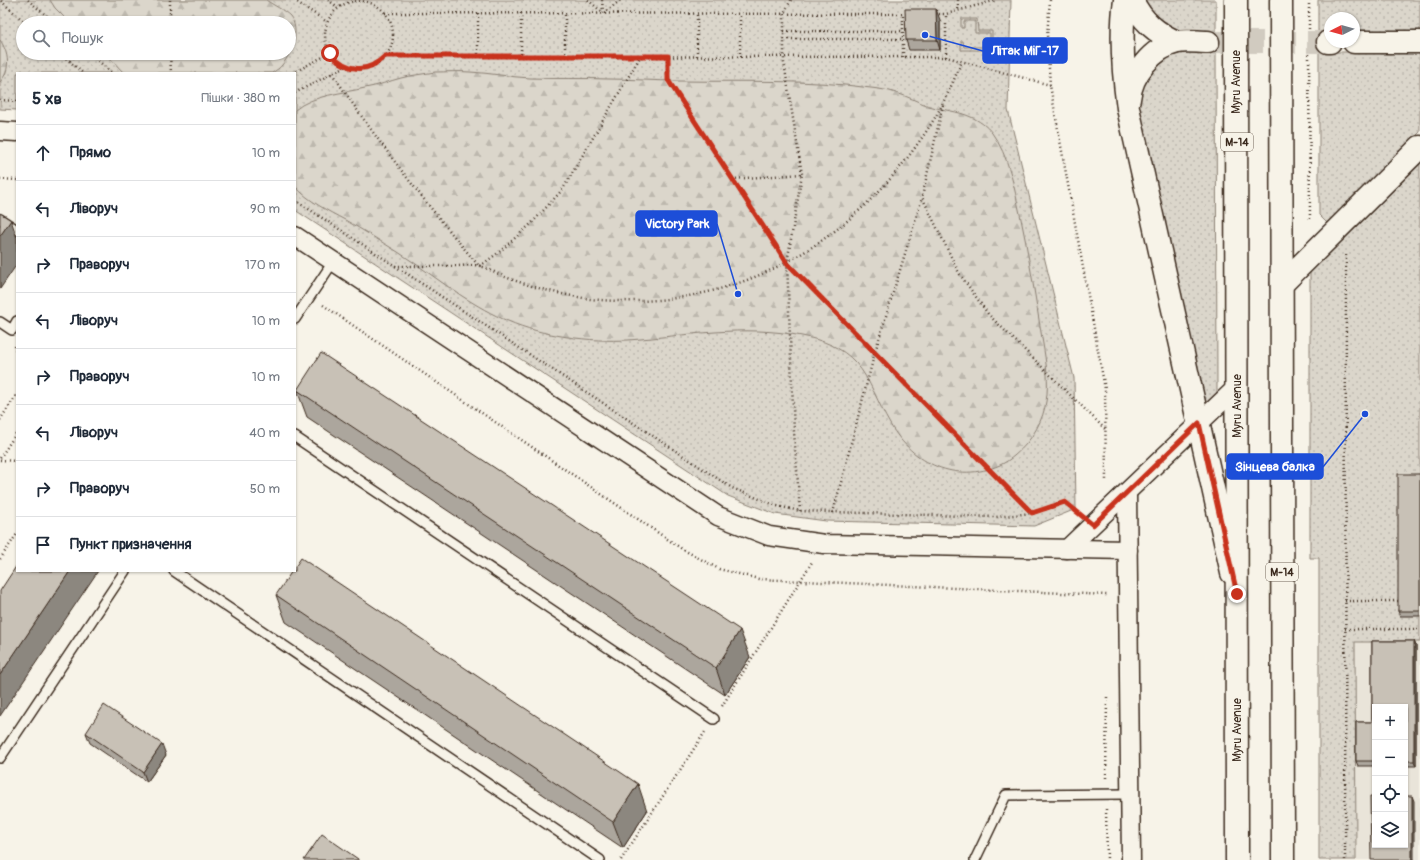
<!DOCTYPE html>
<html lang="uk">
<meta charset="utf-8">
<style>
body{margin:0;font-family:Pangolin,sans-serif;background:#f6f6f7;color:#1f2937}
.controls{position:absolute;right:12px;bottom:12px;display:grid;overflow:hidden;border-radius:0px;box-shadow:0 1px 3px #0004}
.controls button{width:36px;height:36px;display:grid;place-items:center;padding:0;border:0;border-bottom:1px solid #e0e1e3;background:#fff;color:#1f2937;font:20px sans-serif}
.compass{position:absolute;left:1324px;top:12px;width:36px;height:36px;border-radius:50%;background:#fff;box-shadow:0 1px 3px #0004;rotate:264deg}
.stop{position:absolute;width:12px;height:12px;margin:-9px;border:3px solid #c8321e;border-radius:50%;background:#fff}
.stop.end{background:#c8321e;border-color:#fff;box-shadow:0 1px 4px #0008}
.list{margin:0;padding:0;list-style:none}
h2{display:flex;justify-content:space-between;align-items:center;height:52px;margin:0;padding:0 16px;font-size:17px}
h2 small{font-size:13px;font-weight:400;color:#747a83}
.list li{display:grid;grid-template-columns:26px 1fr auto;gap:12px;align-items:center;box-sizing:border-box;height:56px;padding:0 16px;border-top:1px solid #e0e1e3}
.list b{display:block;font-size:15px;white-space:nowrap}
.list em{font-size:13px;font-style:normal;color:#747a83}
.icon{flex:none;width:22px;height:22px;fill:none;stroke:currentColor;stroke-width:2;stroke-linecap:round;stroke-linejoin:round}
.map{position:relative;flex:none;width:1420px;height:860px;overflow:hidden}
.search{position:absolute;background:#fff;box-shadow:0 1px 3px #0004;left:16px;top:16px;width:280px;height:44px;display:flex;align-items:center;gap:10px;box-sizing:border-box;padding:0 14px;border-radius:22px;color:#747a83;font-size:15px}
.panel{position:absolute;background:#fff;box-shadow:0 1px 3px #0004;left:16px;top:72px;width:280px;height:500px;border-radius:0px}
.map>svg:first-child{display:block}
</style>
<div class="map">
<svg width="1420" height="860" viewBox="0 0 1420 860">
<defs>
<pattern id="grass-dots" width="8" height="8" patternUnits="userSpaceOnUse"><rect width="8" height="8" fill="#dbd6cb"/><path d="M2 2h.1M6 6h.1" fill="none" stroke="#bdb8ae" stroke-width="1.8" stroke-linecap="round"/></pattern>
<pattern id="forest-firs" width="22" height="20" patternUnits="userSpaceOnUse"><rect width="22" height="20" fill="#dbd6cb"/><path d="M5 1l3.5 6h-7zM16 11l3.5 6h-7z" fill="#bdb8ae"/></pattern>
<pattern id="garden-furrows" width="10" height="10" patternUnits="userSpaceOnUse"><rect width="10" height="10" fill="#dbd6cb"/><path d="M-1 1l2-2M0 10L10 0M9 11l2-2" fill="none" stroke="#bdb8ae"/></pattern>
</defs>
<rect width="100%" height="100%" fill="#f7f3e8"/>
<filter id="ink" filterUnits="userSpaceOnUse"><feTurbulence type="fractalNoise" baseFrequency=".025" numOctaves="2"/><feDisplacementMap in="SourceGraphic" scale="8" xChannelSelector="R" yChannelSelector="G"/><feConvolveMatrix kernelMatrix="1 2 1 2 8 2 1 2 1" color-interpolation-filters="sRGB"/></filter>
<g filter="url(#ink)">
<!-- built -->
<path fill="#e9e4d9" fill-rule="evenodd" d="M1355 642H1420V860H1356ZM1375 707H1405V845H1375Z"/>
<!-- grass -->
<g fill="url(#grass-dots)" stroke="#8b8074" fill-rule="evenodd">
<path d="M0 0H1011L1008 110 1074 378 1076 509 1034 526 826 521 775 514 728 496 295 210V73H17V110L0 109ZM23 23H289V53H23Z"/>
<path d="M1143 0H1216V34C1207 34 1196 35 1187 34 1167 30 1154 17 1143 0Z"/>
<path d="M1318 0H1420V32H1354V18H1330V32H1318Z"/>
<path d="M1188 50H1216L1217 394 1204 407 1137 111C1141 81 1156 56 1188 50Z"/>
<path d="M1319 52H1420V132L1328 224 1319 215Z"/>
<path d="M1420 162V642H1355L1356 860H1319V558H1310V269Z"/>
</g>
<!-- forest -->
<g fill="url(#forest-firs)" stroke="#8b8074">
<path d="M50 0H266C273 5 284 10 290 16 301 30 292 53 282 65 280 68 275 71 272 73H124L105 53H289V23H70L55 8Z"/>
<path d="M0 40C9 53 11 70 0 82Z"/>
<path d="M435 72C446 72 458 71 470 72 490 73 510 77 530 78 557 79 583 78 609 79 632 79 655 81 679 81 743 82 807 79 871 88 879 89 888 90 896 93 907 96 918 102 929 106 942 110 958 111 971 117 978 120 987 126 992 133 1009 156 1014 187 1020 214 1028 251 1034 289 1040 326 1047 370 1057 405 1027 443 1020 451 1011 460 1000 465 956 484 913 464 890 424 878 404 871 380 856 363 842 347 822 340 802 336 743 324 687 336 628 340 591 342 542 336 508 321 493 315 476 305 462 296 440 282 420 266 398 252 380 241 363 230 345 220 328 211 308 201 295 186V110C312 95 344 93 365 88 378 86 389 81 401 78 412 75 424 74 435 72Z"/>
</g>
<!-- garden -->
<path fill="url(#garden-furrows)" stroke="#8b8074" d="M961 19H977L978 31H992V50H961V41H963L964 47H990V33H975V21H964V28H961Z"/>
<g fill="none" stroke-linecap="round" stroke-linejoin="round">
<!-- secondary-tunnel -->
<path stroke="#d1cbc0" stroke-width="22" stroke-dasharray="22 11" stroke-linecap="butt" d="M1208 42H1328"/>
<defs>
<g id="lane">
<path d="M0 219 17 230"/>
<path d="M295 319 333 262"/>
<path d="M0 322 12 330 17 321"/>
<path d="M295 437 714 719"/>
<path d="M174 571 600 860"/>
<path d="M0 758 125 571"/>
<path d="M975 860 1006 795 1130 794"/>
</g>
<g id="street">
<path d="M0 131 17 132"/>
<path d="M295 236 718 516 769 536 824 544 1128 550"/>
<path d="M1127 492 1131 860"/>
<path d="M1067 549 1237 387"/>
</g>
<g id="secondary">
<path d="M1125 0C1120 36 1123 72 1128 108L1232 573"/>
<path d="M1132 0C1142 21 1156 33 1177 42"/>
<path d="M1328 42H1330"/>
<path d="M1354 42H1420"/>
<path d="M1129 99C1131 75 1152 48 1177 42 1186 40 1198 42 1208 42"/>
<path d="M1282 284 1420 147"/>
</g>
<g id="highway">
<path d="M1236 0 1237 860"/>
<path d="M1281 0 1283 860"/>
</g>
</defs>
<!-- lane casing -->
<use href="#lane" stroke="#3b2a1e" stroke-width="12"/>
<!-- street casing -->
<use href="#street" stroke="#3b2a1e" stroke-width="21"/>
<!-- secondary casing -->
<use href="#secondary" stroke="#3b2a1e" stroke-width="25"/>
<!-- highway casing -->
<use href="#highway" stroke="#3b2a1e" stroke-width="25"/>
<!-- path -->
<g stroke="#3b2a1e" stroke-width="2.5" stroke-dasharray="1 3" stroke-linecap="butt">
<path d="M28 0 55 23"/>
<path d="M170 0V23"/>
<path d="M294 0 327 22"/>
<path d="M328 0 338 7"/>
<path d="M588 0 603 13"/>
<path d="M602 0 603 12"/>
<path d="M791 0 784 13V63L802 174"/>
<path d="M958 0V10"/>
<path d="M1050 0 1047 35 1050 85 1105 389 1106 482"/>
<path d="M1309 0V29"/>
<path d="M1 1 26 23"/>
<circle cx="359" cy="35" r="34"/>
<path d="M385 13 908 14"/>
<path d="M478 13V56"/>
<path d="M521 13V57"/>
<path d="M603 13 621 0"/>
<path d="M935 14H946L997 0"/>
<path d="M784 31H903"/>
<path d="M784 39H903"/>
<path d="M60 53 83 73"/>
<path d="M89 53 112 73"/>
<path d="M170 53 171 73"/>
<path d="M1309 54 1310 220"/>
<path d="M385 56 946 57 1050 85"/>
<path d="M565 56V13"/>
<path d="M667 56 668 80 787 263 1032 513"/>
<path d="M697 56V13"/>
<path d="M740 57V13"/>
<path d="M903 57V14"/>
<path d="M946 57V14"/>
<path d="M70 61 77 53"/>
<path d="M293 73 330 53"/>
<path d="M332 73C377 141 426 204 479 266"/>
<path d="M295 93 346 66"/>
<path d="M0 100 17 101"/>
<path d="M943 105 922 197 959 273 988 314 1106 430"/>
<path d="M0 179 17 180"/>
<path d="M732 179 802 174 787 263 794 432 800 511"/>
<path d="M295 200 732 488 777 506 800 511 996 517 1032 513 1065 502 1077 512"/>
<path d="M395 266C415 266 436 266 456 266 464 266 473 264 480 266 490 269 499 275 508 278 535 288 562 295 590 299 738 315 861 240 936 116 946 98 954 80 962 61"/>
<path d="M480 266 498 253 532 223 563 189 640 57"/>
<path d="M323 305 682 549 719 569 759 579 1107 595"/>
<path d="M15 346 17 358"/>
<path d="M0 420 17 394"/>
<path d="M0 458 17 432"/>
<path d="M0 460 17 461"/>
<path d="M833 513 875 352 922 198"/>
<path d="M0 559 17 534"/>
<path d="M1345 601H1400"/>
<path d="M1345 629H1420"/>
<path d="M722 706 812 562"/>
<path d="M1106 778 1107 697"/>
<path d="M1106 809 1107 860"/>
<path d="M621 860 705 732"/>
<path d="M1345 860 1346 254"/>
</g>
<!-- lane -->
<use href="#lane" stroke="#f7f3e8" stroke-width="9"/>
<!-- street -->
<use href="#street" stroke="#f7f3e8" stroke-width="18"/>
<!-- secondary -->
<use href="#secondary" stroke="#f7f3e8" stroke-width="22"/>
<!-- highway -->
<use href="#highway" stroke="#f7f3e8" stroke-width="22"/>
</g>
<!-- wall -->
<g fill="#aca69d" stroke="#3b2a1e">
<path d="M940 20V50H909L906 40Z"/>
<path d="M297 390 750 657 725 695 307 417Z"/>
<path d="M1420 474V616H1400L1398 611Z"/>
<path d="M276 595 647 811 623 848 286 622Z"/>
<path d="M1372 641H1414L1416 646V766H1405V707H1375V766H1358L1356 761V722H1372Z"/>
<path d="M86 733 166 755 147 782 90 743Z"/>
</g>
<!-- shaded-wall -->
<g fill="#8c877f" stroke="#3b2a1e">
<path d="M936 9 940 20V50L937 40Z"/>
<path d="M11 220 17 238V264L0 289V236Z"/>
<path d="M70 571H98L0 716V675Z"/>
<path d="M740 630 750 657 725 695 716 668Z"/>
<path d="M1414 641 1416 646V766L1414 761Z"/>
<path d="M162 744 166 755 147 782 143 772Z"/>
<path d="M638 784 647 811 623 848 613 822Z"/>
<path d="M1412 796 1414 801V860H1412Z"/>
</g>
<!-- building -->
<g fill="#c8c1b6" stroke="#3b2a1e">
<path d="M905 9H936L937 40H906Z"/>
<path d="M0 213 11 220 0 236Z"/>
<path d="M321 353 740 630 716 668 297 390Z"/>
<rect x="1398" y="474" width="22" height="137"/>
<path d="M301 558 638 784 613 822 276 595 292 571H295V567Z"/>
<path d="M17 565V571H70L0 675V591Z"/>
<path d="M1372 641H1414V761H1405V707H1375V761H1356V722H1372Z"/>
<path d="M104 705 162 744 143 772 86 733Z"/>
<path d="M1370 796H1375V845H1405V796H1412V860H1371Z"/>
<path d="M322 834 358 859V860H304Z"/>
</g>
</g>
<g fill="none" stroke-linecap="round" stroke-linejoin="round" filter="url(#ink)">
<!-- route -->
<path stroke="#c8321e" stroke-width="5" d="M330 53C347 72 367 74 385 56H668V80L787 263 1032 513 1065 502 1093 525 1199 423 1237 594"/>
</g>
<g text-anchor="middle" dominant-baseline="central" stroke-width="3.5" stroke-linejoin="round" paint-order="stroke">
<!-- shield labels -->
<g fill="#f7f3e8" stroke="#73665b" stroke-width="1">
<rect x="1221" y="133" width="32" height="18" rx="3"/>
<rect x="1266" y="563" width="32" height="18" rx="3"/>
</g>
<g font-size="11" font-weight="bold" fill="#3b2a1e">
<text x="1237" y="142">М-14</text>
<text x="1282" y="572">М-14</text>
</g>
<!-- street labels -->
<g font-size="12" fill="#3b2a1e" stroke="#f7f3e8">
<text transform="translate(1236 82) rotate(-90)">Myru Avenue</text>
<text transform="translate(1237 406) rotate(-90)">Myru Avenue</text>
<text transform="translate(1237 730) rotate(-90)">Myru Avenue</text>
</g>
</g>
<!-- callouts -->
<path fill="none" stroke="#1d4ed8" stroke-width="1.5" d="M925 35L983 51M738 294L717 224M1365 414L1323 467"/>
<g fill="#1d4ed8" stroke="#f7f3e8" stroke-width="1.5">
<circle cx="925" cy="35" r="4"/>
<circle cx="738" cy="294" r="4"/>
<circle cx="1365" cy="414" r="4"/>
</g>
<g fill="#1d4ed8" stroke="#1d4ed8" stroke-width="1.5">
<rect x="983" y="38" width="84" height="25" rx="4"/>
<rect x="636" y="211" width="81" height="25" rx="4"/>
<rect x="1227" y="454" width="96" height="25" rx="4"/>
</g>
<g font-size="13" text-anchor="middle" font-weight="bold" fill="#fff">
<text x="1025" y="55">Літак МіГ-17</text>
<text x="677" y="228">Victory Park</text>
<text x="1275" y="471">Зінцева балка</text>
</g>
</svg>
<div class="controls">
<button>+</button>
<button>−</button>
<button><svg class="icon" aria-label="locate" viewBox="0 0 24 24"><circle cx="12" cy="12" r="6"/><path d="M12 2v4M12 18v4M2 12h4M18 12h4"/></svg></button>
<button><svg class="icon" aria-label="layers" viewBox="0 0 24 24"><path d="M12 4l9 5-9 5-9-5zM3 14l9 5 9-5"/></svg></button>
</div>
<svg class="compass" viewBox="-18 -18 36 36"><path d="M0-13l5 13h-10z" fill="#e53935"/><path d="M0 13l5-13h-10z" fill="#747a83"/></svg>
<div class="stop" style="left:330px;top:53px"></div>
<div class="stop end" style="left:1237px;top:594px"></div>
<div class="search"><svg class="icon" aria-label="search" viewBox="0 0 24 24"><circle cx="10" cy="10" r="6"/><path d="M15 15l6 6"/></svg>Пошук</div>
<section class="panel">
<h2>5 хв<small>Пішки · 380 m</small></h2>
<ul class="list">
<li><svg class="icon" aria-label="ahead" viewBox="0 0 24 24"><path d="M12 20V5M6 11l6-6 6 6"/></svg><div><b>Прямо</b></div><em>10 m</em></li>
<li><svg class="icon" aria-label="left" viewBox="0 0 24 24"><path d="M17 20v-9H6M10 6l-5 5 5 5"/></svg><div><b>Ліворуч</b></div><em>90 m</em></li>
<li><svg class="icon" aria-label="right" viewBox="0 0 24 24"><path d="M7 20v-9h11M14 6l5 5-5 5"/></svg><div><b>Праворуч</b></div><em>170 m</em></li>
<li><svg class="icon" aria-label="left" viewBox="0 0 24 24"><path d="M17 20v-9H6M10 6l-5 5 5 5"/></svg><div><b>Ліворуч</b></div><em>10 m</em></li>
<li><svg class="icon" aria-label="right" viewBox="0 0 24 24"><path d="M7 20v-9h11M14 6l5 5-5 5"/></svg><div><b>Праворуч</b></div><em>10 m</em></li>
<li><svg class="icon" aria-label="left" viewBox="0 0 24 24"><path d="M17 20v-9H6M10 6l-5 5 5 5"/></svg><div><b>Ліворуч</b></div><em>40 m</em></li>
<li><svg class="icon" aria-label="right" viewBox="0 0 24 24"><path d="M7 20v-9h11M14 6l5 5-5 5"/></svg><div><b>Праворуч</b></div><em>50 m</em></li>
<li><svg class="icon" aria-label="arrive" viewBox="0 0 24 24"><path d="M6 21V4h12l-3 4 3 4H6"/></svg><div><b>Пункт призначення</b></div></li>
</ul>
</section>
</div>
